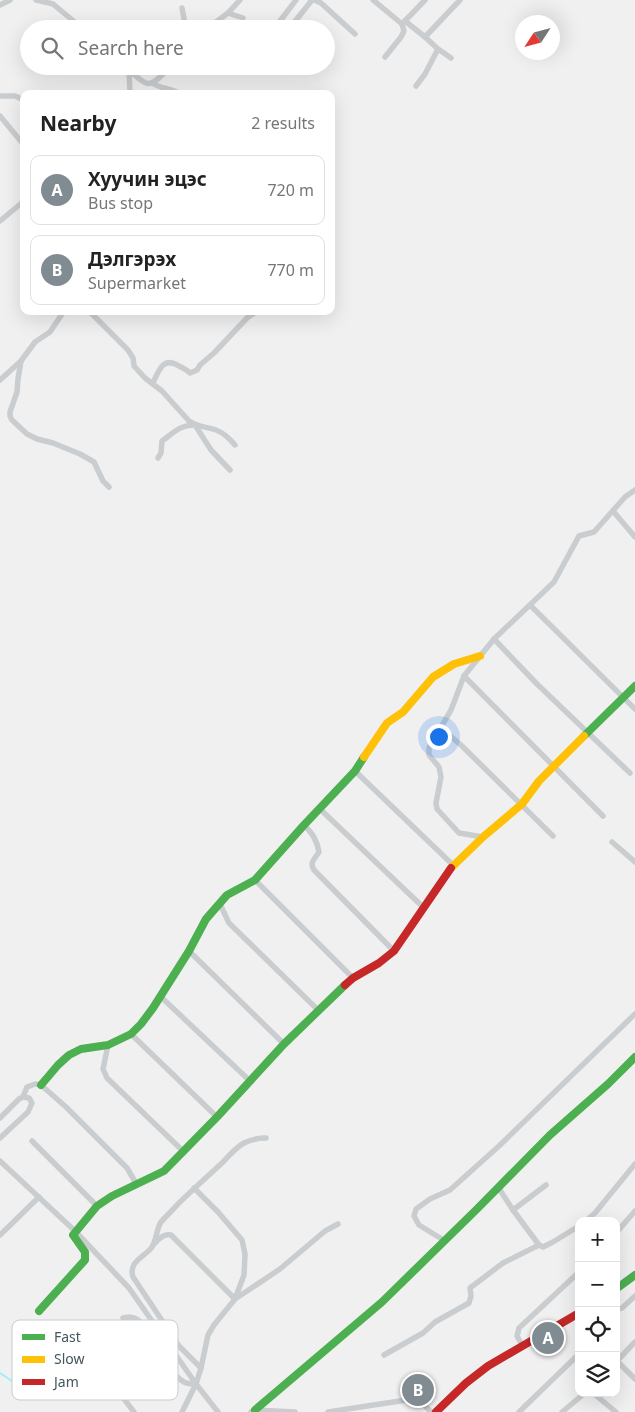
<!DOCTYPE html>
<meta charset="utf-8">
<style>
body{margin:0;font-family:"Noto Sans",sans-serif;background:#f6f6f6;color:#222}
.controls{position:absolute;right:15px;bottom:15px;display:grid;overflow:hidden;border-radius:10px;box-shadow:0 5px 20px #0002}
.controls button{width:45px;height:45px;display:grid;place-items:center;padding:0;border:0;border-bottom:1px solid #e0e0e0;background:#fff;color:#222;font:25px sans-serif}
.compass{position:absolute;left:515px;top:15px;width:45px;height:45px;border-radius:50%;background:#fff;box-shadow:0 5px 20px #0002;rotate:234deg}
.you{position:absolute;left:438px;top:736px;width:18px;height:18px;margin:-12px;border:4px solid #fff;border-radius:50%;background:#1a73e8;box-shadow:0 0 0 8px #1a73e833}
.badge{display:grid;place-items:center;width:32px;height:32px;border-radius:50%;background:#818c92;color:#fff;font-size:16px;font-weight:700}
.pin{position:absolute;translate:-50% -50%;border:2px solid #fff;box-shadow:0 1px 5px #0006}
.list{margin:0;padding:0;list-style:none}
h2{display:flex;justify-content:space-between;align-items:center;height:65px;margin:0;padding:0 20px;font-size:21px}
h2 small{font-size:16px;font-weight:400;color:#767676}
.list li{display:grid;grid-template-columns:32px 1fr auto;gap:15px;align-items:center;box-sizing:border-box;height:70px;margin:0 10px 10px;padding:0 10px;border:1px solid #e0e0e0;border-radius:10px}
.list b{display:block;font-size:19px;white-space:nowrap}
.list p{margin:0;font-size:16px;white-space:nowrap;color:#767676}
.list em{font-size:16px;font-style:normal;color:#767676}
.icon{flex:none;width:28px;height:28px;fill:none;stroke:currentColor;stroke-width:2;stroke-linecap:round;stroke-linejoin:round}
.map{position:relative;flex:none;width:635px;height:1412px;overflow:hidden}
.search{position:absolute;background:#fff;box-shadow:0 5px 20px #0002;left:20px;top:20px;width:315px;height:55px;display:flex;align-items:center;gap:12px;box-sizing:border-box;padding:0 18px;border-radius:28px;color:#767676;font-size:19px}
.panel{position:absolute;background:#fff;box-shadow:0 5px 20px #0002;left:20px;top:90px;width:315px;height:225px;border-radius:10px}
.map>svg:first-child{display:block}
</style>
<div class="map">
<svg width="635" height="1412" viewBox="0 0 635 1412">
<rect width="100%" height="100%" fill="#f1f0f0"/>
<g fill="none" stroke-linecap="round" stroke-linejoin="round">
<!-- stream -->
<path stroke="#a3eef4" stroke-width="2" d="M0 1373 12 1381"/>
<!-- street -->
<g stroke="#c9cdcf" stroke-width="5.5">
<path d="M36 0 53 4 83 29"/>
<path d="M314 0 321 3 355 34"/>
<path d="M373 0 402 24 425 0"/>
<path d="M0 5 10 0"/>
<path d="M182 8 185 24 187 29"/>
<path d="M228 13 243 18"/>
<path d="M280 21 296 0"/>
<path d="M405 21 425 37 460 0"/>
<path d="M195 29 212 25 228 13 240 0"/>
<path d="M289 29 312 0"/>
<path d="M438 49 451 58"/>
<path d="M385 57 401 37 404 31 402 24"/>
<path d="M152 83C161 89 171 88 180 94"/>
<path d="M416 86 425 74 438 49 425 37"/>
<path d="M130 94 129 70C134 74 140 81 146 83 154 86 165 72 170 66"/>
<path d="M0 96H15L24 100"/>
<path d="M0 116 24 145"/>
<path d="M0 221 24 201"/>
<path d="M89 311 128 350 133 358 134 366 145 378 162 391 189 421C198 427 207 427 216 430 224 433 230 439 235 445"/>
<path d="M21 361 18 379 17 392 10 412V416L12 420 27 434 37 439 53 443 80 454 94 462 103 481 109 487"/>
<path d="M0 380 21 361 35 342 50 332 64 311"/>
<path d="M153 383C159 370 163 356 179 366 183 368 187 370 190 373L197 370 200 365 214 353 247 318 257 311"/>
<path d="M158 458 161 453 162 441C172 434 181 424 195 425L211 450 230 470"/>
<path d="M613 511 635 537"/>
<path d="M530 605 635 709"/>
<path d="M494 639 537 684 630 773"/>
<path d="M464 676 603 816"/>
<path d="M441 728 462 746 553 836"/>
<path d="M355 771 453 865"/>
<path d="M320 809 424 908"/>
<path d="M304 825C312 833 317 840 319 852 315 859 309 862 314 870L394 951"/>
<path d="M483 837 459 833 437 809 436 803 441 777 439 767 429 755V748L451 710 464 676 494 639 554 582 579 536 594 532 625 497 635 490"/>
<path d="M612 842 635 862"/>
<path d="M255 880 353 978"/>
<path d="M220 904 229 923 318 1010"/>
<path d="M189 951 284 1044"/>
<path d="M160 996 250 1081"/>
<path d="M131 1034 217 1117"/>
<path d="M108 1045 103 1069 107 1078 184 1152"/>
<path d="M23 1097 27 1087 35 1084 41 1085 66 1107 127 1168 137 1185"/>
<path d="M0 1118 19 1099 23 1097 29 1098 32 1103 28 1112 0 1138"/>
<path d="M32 1141 97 1206"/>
<path d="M0 1161 75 1231 129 1288 196 1384"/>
<path d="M498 1187 513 1210 539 1245 543 1247 553 1242 579 1226"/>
<path d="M513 1210 546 1185"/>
<path d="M586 1221 595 1213 635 1164"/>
<path d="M616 1233 635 1211"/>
<path d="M0 1235 39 1197"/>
<path d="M445 1241 419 1225 414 1216 416 1209 430 1199 450 1190 499 1146 635 1014"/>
<path d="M155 1243C160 1238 163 1234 171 1235L235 1299 244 1275 245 1254 242 1240 218 1212 194 1188"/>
<path d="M616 1310 622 1308 635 1296"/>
<path d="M123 1318C128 1317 133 1316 138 1320 144 1325 146 1334 150 1340 156 1351 173 1376 184 1382 188 1384 192 1384 196 1384"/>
<path d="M522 1345 517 1336 519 1328 579 1272"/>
<path d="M384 1355 423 1333 435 1322 469 1303 471 1296 470 1288 503 1263 539 1245"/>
<path d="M94 1360 134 1412"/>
<path d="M617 1361 635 1379"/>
<path d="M616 1362 635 1342"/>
<path d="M201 1368 179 1346 133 1277C128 1261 145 1257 152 1247 157 1239 156 1230 161 1222 166 1216 172 1211 177 1205 191 1191 207 1177 222 1163 229 1156 235 1148 244 1143 252 1139 258 1138 266 1138"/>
<path d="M593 1393 616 1412"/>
<path d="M182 1412 196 1384"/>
<path d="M218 1412 196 1384 201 1368 208 1335 214 1325 235 1299 280 1269 325 1231 338 1224"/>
<path d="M251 1412 255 1410 295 1412"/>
<path d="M328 1412 413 1399 423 1404 431 1412"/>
<path d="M519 1412 579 1354"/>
<path d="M562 1412 585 1393"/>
</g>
<!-- fast -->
<g stroke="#4caf50" stroke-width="8">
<path d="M584 736 635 686"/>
<path d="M41 1085 58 1065 69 1055 81 1049 108 1045 131 1034 141 1024 153 1008 189 951 206 919 227 895 255 880 304 825 355 771 364 757"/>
<path d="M616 1289 635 1275"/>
<path d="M39 1311 85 1260V1252L73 1235 97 1206 112 1196 164 1171 217 1117 284 1044 345 985"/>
<path d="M255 1410 382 1302 477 1209 550 1135 608 1084 635 1057"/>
</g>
<!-- slow -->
<g stroke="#ffc107" stroke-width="8">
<path d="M364 757 387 723 403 712 433 677 454 664 480 656"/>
<path d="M451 868 483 837 522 804 539 781 584 736"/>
</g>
<!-- jam -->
<g stroke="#c62828" stroke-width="8">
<path d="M345 985 353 978 379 963 394 951 451 868"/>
<path d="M436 1412 466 1383 488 1366 579 1313"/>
</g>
</g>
<!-- legend -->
<rect x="12" y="1320" width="166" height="80" rx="8" fill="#fff" stroke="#c7cccf" stroke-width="1"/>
<rect x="22" y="1334" width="23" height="6" fill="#4caf50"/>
<rect x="22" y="1356" width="23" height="7" fill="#ffc107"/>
<rect x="22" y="1379" width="23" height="6" fill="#c62828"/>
<g font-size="14" fill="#45565f">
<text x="54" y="1342">Fast</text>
<text x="54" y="1364">Slow</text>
<text x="54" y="1387">Jam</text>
</g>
</svg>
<div class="controls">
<button>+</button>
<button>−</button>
<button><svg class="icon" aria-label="locate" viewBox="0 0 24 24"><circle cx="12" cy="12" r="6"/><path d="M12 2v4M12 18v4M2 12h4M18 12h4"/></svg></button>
<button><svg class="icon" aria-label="layers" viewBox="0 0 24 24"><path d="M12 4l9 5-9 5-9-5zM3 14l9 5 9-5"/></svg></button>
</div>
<svg class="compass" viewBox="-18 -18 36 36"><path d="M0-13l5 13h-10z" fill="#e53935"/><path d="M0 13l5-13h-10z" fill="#767676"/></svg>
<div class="you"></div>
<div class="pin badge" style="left:548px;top:1338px">A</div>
<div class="pin badge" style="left:418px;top:1390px">B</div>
<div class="search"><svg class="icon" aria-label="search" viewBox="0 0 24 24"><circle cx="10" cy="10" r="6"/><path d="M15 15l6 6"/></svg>Search here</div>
<section class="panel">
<h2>Nearby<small>2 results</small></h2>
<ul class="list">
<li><span class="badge">A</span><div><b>Хуучин эцэс</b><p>Bus stop</p></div><em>720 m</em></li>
<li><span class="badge">B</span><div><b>Дэлгэрэх</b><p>Supermarket</p></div><em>770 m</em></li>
</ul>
</section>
</div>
